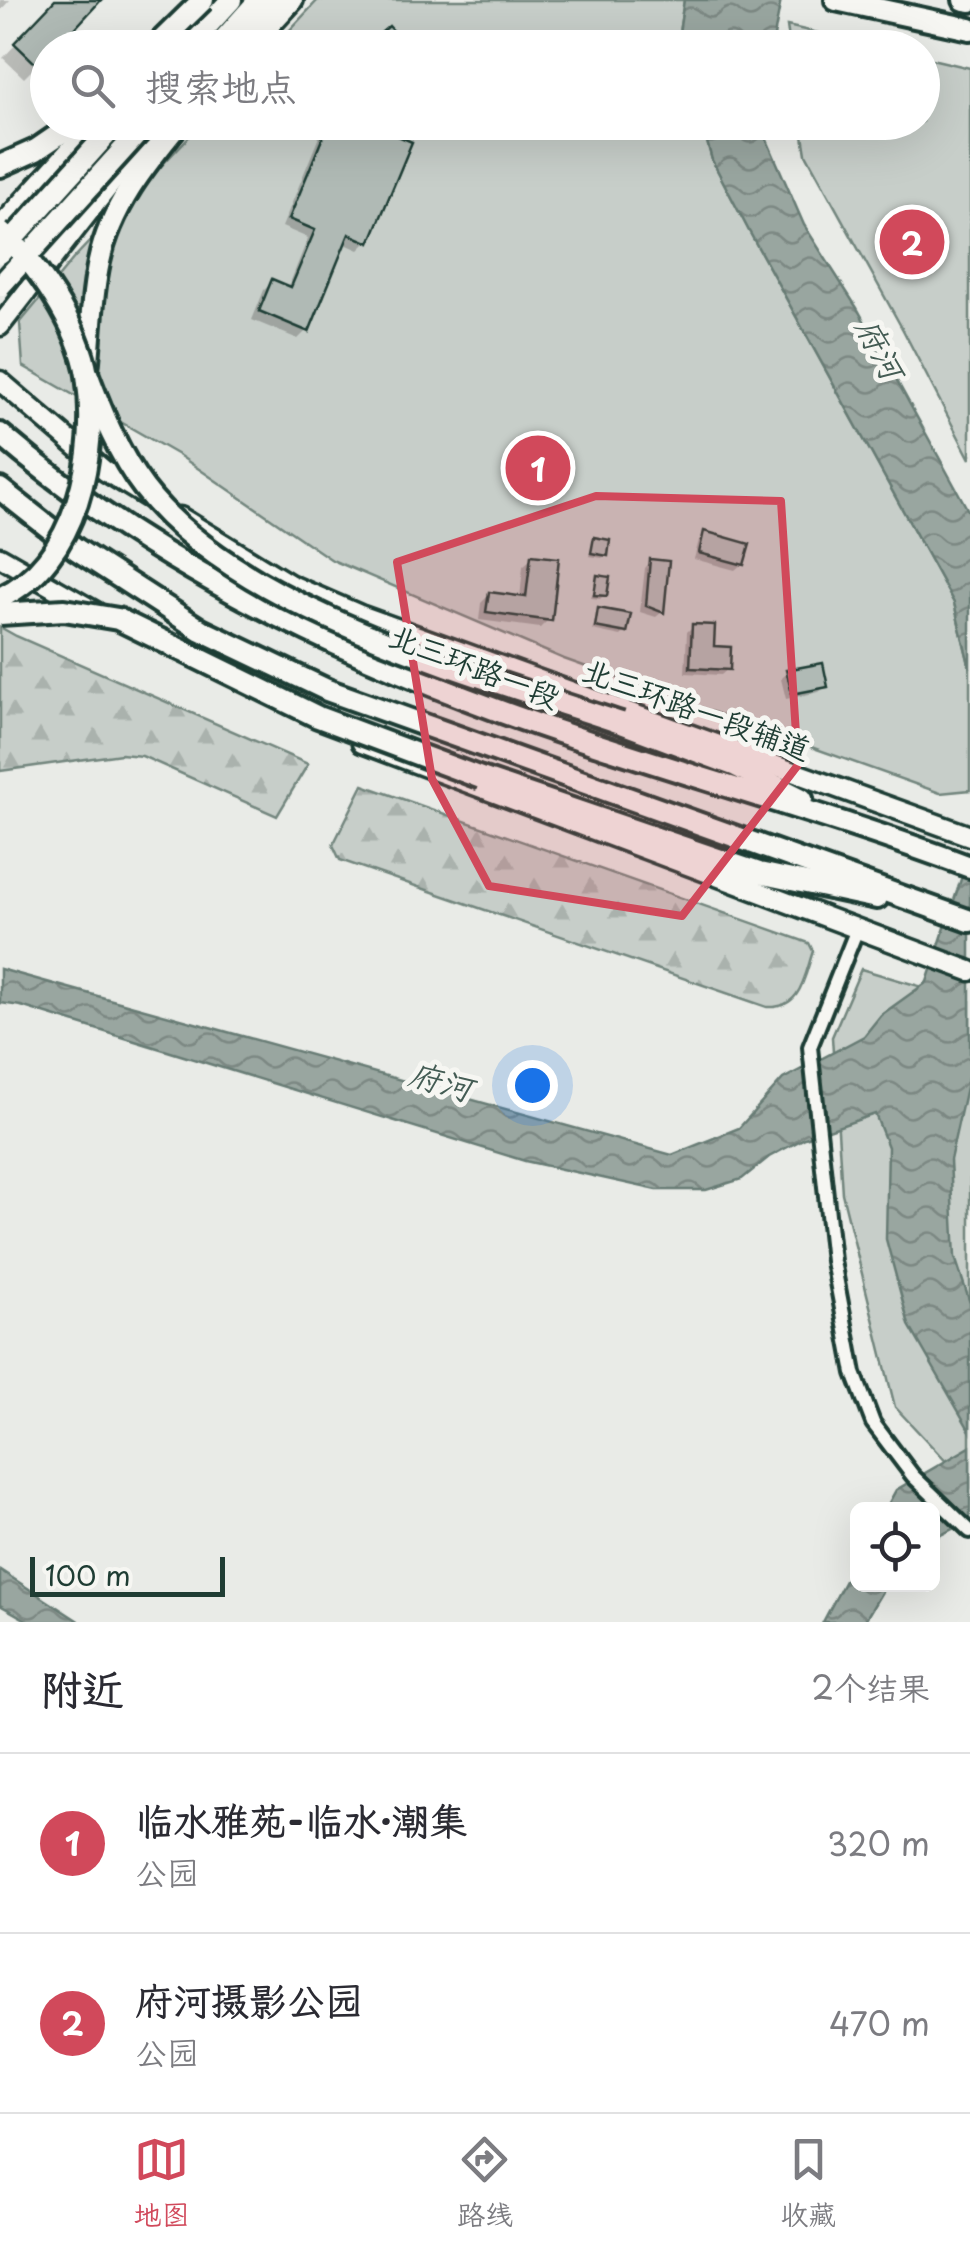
<!DOCTYPE html>
<html lang="zh">
<meta charset="utf-8">
<style>
body{margin:0;font-family:"Playpen Sans","LXGW WenKai TC",sans-serif;background:#f2f2f3;color:#2b2b33}
.controls{position:absolute;right:30px;bottom:30px;display:grid;overflow:hidden;border-radius:15px;box-shadow:0 10px 40px #0002}
.controls button{width:90px;height:90px;display:grid;place-items:center;padding:0;border:0;border-bottom:2px solid #e1e1e2;background:#fff;color:#2b2b33;font:50px sans-serif}
.scale{position:absolute;left:30px;bottom:25px;width:195px;box-sizing:border-box;padding-left:10px;border:5px solid #1f3d34;border-top:0;font-size:28px;line-height:35px;white-space:nowrap;color:#1f3d34;-webkit-text-stroke:8px #f6f6f2;paint-order:stroke}
.you{position:absolute;left:532px;top:1085px;width:35px;height:35px;margin:-25px;border:8px solid #fff;border-radius:50%;background:#1a73e8;box-shadow:0 0 0 15px #1a73e833}
.badge{display:grid;place-items:center;width:65px;height:65px;border-radius:50%;background:#d1495b;color:#fff;font-size:32px;font-weight:700}
.pin{position:absolute;translate:-50% -50%;border:5px solid #fff;box-shadow:0 2px 10px #0006}
.list{margin:0;padding:0;list-style:none}
h2{display:flex;justify-content:space-between;align-items:center;height:130px;margin:0;padding:0 40px;font-size:42px}
h2 small{font-size:32px;font-weight:400;color:#7c7c81}
.list li{display:grid;grid-template-columns:65px 1fr auto;gap:30px;align-items:center;box-sizing:border-box;height:180px;padding:0 40px;border-top:2px solid #e1e1e2}
.list b{display:block;font-size:38px;white-space:nowrap}
.list p{margin:0;font-size:32px;white-space:nowrap;color:#7c7c81}
.list em{font-size:32px;font-style:normal;color:#7c7c81}
.icon{flex:none;width:55px;height:55px;fill:none;stroke:currentColor;stroke-width:2;stroke-linecap:round;stroke-linejoin:round}
.map{position:relative;flex:none;width:970px;height:1622px;overflow:hidden}
.search{position:absolute;background:#fff;box-shadow:0 10px 40px #0002;left:30px;right:30px;top:30px;height:110px;display:flex;align-items:center;gap:25px;box-sizing:border-box;padding:0 35px;border-radius:55px;color:#7c7c81;font-size:38px}
.sheet{height:490px;background:#fff}
nav{display:flex;justify-content:space-around;align-items:center;box-sizing:border-box;height:140px;border-top:2px solid #e1e1e2;background:#fff;font-size:28px;color:#7c7c81}
nav a{display:grid;justify-items:center;gap:5px}
nav .on{color:#d1495b}
.map>svg:first-child{display:block}
</style>
<div class="map">
<svg width="970" height="1622" viewBox="0 0 970 1622">
<defs>
<pattern id="forest-firs" width="22" height="20" patternUnits="userSpaceOnUse" patternTransform="scale(2.5)"><rect width="22" height="20" fill="#c7cec9"/><path d="M5 1l3.5 6h-7zM16 11l3.5 6h-7z" fill="#aab2ad"/></pattern>
<pattern id="water-waves" width="16" height="10" patternUnits="userSpaceOnUse" patternTransform="scale(2.5)"><rect width="16" height="10" fill="#99a6a0"/><path d="M0 5q4-4 8 0t8 0" fill="none" stroke="#7c8883"/></pattern>
</defs>
<rect width="100%" height="100%" fill="#e9ebe7"/>
<filter id="ink" filterUnits="userSpaceOnUse"><feTurbulence type="fractalNoise" baseFrequency=".01" numOctaves="2"/><feDisplacementMap in="SourceGraphic" scale="20" xChannelSelector="R" yChannelSelector="G"/><feConvolveMatrix kernelMatrix="1 2 1 2 8 2 1 2 1" color-interpolation-filters="sRGB"/></filter>
<g filter="url(#ink)">
<!-- forest -->
<g fill="url(#forest-firs)" stroke="#73867e" stroke-width="2.5">
<path d="M0 627 16 636 308 764 277 816 142 756 121 754 0 771Z"/>
<path d="M363 785 809 943 813 951C804 978 801 1009 767 1007L340 860 333 845Z"/>
</g>
<!-- park -->
<g fill="#c7cec9" stroke="#73867e" stroke-width="2.5">
<path d="M318 0H684L679 33 683 47 273 48Z"/>
<path d="M787 26 881 47H790Z"/>
<path d="M923 57 970 68V459L903 330 806 154 801 123 922 122Z"/>
<path d="M202 123H702L712 160 749 231 954 603 970 668V790L940 793 564 659 332 560 180 456 23 366 20 323 74 258Z"/>
<path d="M861 969 970 1001V1487L895 1407 842 1193 832 1037Z"/>
</g>
<!-- water -->
<g fill="url(#water-waves)" stroke="#687c75" stroke-width="2.5">
<path d="M684 0H781L772 47H683L679 33Z"/>
<path d="M702 123H767V140L804 225 857 308 970 514V668L954 603 749 231 712 160Z"/>
<path d="M970 852V1069L950 1160 955 1257 970 1303V1431L909 1325 886 1239 888 1147 875 1114 805 1138 769 1157 742 1179 706 1190H657L525 1161 21 1006 0 1003V969L672 1155 739 1128 783 1079 864 1036 881 1015 927 982Z"/>
<path d="M970 1447V1520L933 1539 932 1510H885L896 1490Z"/>
<path d="M857 1558 858 1584 886 1585 864 1622H823Z"/>
<path d="M0 1570 80 1622H30L0 1605Z"/>
</g>
<!-- shadow -->
<g fill="#0003">
<path d="M0 0H10L0 11Z"/>
<path d="M57 0H98L48 48V54L24 78 3 58Z"/>
<path d="M389 29 406 48H374L372 45Z"/>
<path d="M325 122H359L368 241 359 250 343 243 307 330 298 339 252 320 264 290 273 282 288 288 308 238 282 227Z"/>
<path d="M705 534 742 564 735 570 694 559 699 540Z"/>
<path d="M595 540 605 555 602 558 589 556Z"/>
<path d="M532 558 549 619 540 628 479 620 481 603 489 595 520 599 523 566Z"/>
<path d="M651 561 662 612 656 617 640 612 645 568Z"/>
<path d="M598 577 604 595 600 599 591 598Z"/>
<path d="M599 611 625 632 621 636 592 630Z"/>
<path d="M693 626 728 669 721 675 685 673 687 632Z"/>
<path d="M788 672 826 686 819 692 786 699 781 679Z"/>
</g>
<!-- building -->
<g fill="#b0bab5" stroke="#1f3d34" stroke-width="2.5">
<path d="M55 0H101L57 48H48V57L39 67 14 43Z"/>
<path d="M389 26 409 48H386L376 37Z"/>
<path d="M329 122H366L412 142 370 243 349 234 309 332 259 311 272 279 291 287 315 230 289 219Z"/>
<path d="M704 531 750 544 744 565 699 553Z"/>
<path d="M594 537 610 540 608 556 591 553Z"/>
<path d="M531 555 559 558 552 621 486 612 489 592 526 597Z"/>
<path d="M650 559 669 561 664 613 646 606Z"/>
<path d="M597 575 610 577 607 596 594 595Z"/>
<path d="M598 608 631 614 627 633 595 627Z"/>
<path d="M692 624 715 625 714 646 731 647 730 670 690 668Z"/>
<path d="M823 663 828 687 792 694 786 670Z"/>
</g>
<g fill="none" stroke-linecap="round" stroke-linejoin="round">
<defs>
<path id="minor" d="M857 929 810 1047 833 1261 854 1373 873 1423 913 1476 970 1531"/>
<g id="secondary">
<path d="M231 48 274 0"/>
<path d="M0 227 95 122"/>
<path d="M0 326 117 176 165 122"/>
<path d="M0 381 105 471 149 498"/>
<path d="M180 517 289 584 360 615 970 836"/>
<path d="M0 557 96 612"/>
<path d="M362 743 970 971"/>
</g>
<g id="primary">
<path d="M836 0 970 29"/>
<path d="M964 0 970 1"/>
</g>
<g id="trunk">
<path d="M187 48 231 0"/>
<path d="M216 48 259 0"/>
<path d="M248 48 292 0"/>
<path d="M0 166 36 150 77 122"/>
<path d="M87 371C91 335 91 298 99 262 110 208 145 164 180 122"/>
<path d="M0 434C146 559 322 646 502 712 656 768 816 809 970 867"/>
<path d="M0 489 76 549 201 630 327 690 970 921"/>
<path d="M621 723 736 766 802 799"/>
<path d="M481 778 759 873 877 898"/>
</g>
</defs>
<!-- minor casing -->
<use href="#minor" stroke="#1f3d34" stroke-width="20"/>
<!-- secondary casing -->
<use href="#secondary" stroke="#1f3d34" stroke-width="25"/>
<!-- primary casing -->
<use href="#primary" stroke="#1f3d34" stroke-width="28"/>
<!-- trunk casing -->
<use href="#trunk" stroke="#1f3d34" stroke-width="28"/>
<!-- minor -->
<use href="#minor" stroke="#f6f6f2" stroke-width="12"/>
<!-- secondary -->
<use href="#secondary" stroke="#f6f6f2" stroke-width="18"/>
<!-- primary -->
<use href="#primary" stroke="#f6f6f2" stroke-width="20"/>
<!-- trunk -->
<use href="#trunk" stroke="#f6f6f2" stroke-width="20"/>
<defs>
<g id="trunk-bridge">
<path d="M154 48 203 0"/>
<path d="M0 232C36 261 80 328 87 375 99 453 78 561 0 598"/>
<path d="M0 253 118 122"/>
<path d="M0 286 148 122"/>
<path d="M87 373C102 413 118 454 144 488 237 610 479 675 621 723"/>
<path d="M0 614 64 610 118 619 318 717 481 778"/>
</g>
</defs>
<!-- trunk-bridge casing -->
<use href="#trunk-bridge" stroke="#1f3d34" stroke-width="28" stroke-linecap="butt"/>
<!-- trunk-bridge -->
<use href="#trunk-bridge" stroke="#f6f6f2" stroke-width="20"/>
</g>
</g>
<!-- marked area -->
<path fill="#d1495b" fill-opacity="0.2" stroke="#d1495b" stroke-width="8" stroke-linejoin="round" d="M596 496 781 501 798 765 682 916 489 886 432 779 397 562Z"/>
<g text-anchor="middle" dominant-baseline="central" stroke-width="10" stroke-linejoin="round" paint-order="stroke">
<!-- street labels -->
<g font-size="30" fill="#1f3d34" stroke="#f6f6f2">
<text transform="translate(475 665) rotate(21)">北三环路一段</text>
<text transform="translate(697 708) rotate(20)">北三环路一段辅道</text>
</g>
<!-- water labels -->
<g font-size="32" font-style="italic" fill="#445c54" stroke="#f6f6f2">
<text transform="translate(881 348) rotate(62)">府河</text>
<text transform="translate(441 1080) rotate(16)">府河</text>
</g>
</g>
</svg>
<div class="controls">
<button><svg class="icon" aria-label="locate" viewBox="0 0 24 24"><circle cx="12" cy="12" r="6"/><path d="M12 2v4M12 18v4M2 12h4M18 12h4"/></svg></button>
</div>
<div class="scale">100 m</div>
<div class="you"></div>
<div class="pin badge" style="left:538px;top:468px">1</div>
<div class="pin badge" style="left:912px;top:242px">2</div>
<div class="search"><svg class="icon" aria-label="search" viewBox="0 0 24 24"><circle cx="10" cy="10" r="6"/><path d="M15 15l6 6"/></svg>搜索地点</div>
</div>
<section class="sheet">
<h2>附近<small>2个结果</small></h2>
<ul class="list">
<li><span class="badge">1</span><div><b>临水雅苑-临水·潮集</b><p>公园</p></div><em>320 m</em></li>
<li><span class="badge">2</span><div><b>府河摄影公园</b><p>公园</p></div><em>470 m</em></li>
</ul>
</section>
<nav>
<a class="on"><svg class="icon" aria-label="map" viewBox="0 0 24 24"><path d="M3 6l6-2 6 2 6-2v14l-6 2-6-2-6 2zM9 4v14M15 6v14"/></svg>地图</a>
<a><svg class="icon" aria-label="directions" viewBox="0 0 24 24"><path d="M12 3l9 9-9 9-9-9zM9 14v-3h6M13 9l2 2-2 2"/></svg>路线</a>
<a><svg class="icon" aria-label="saved" viewBox="0 0 24 24"><path d="M7 4h10v16l-5-4-5 4z"/></svg>收藏</a>
</nav>
